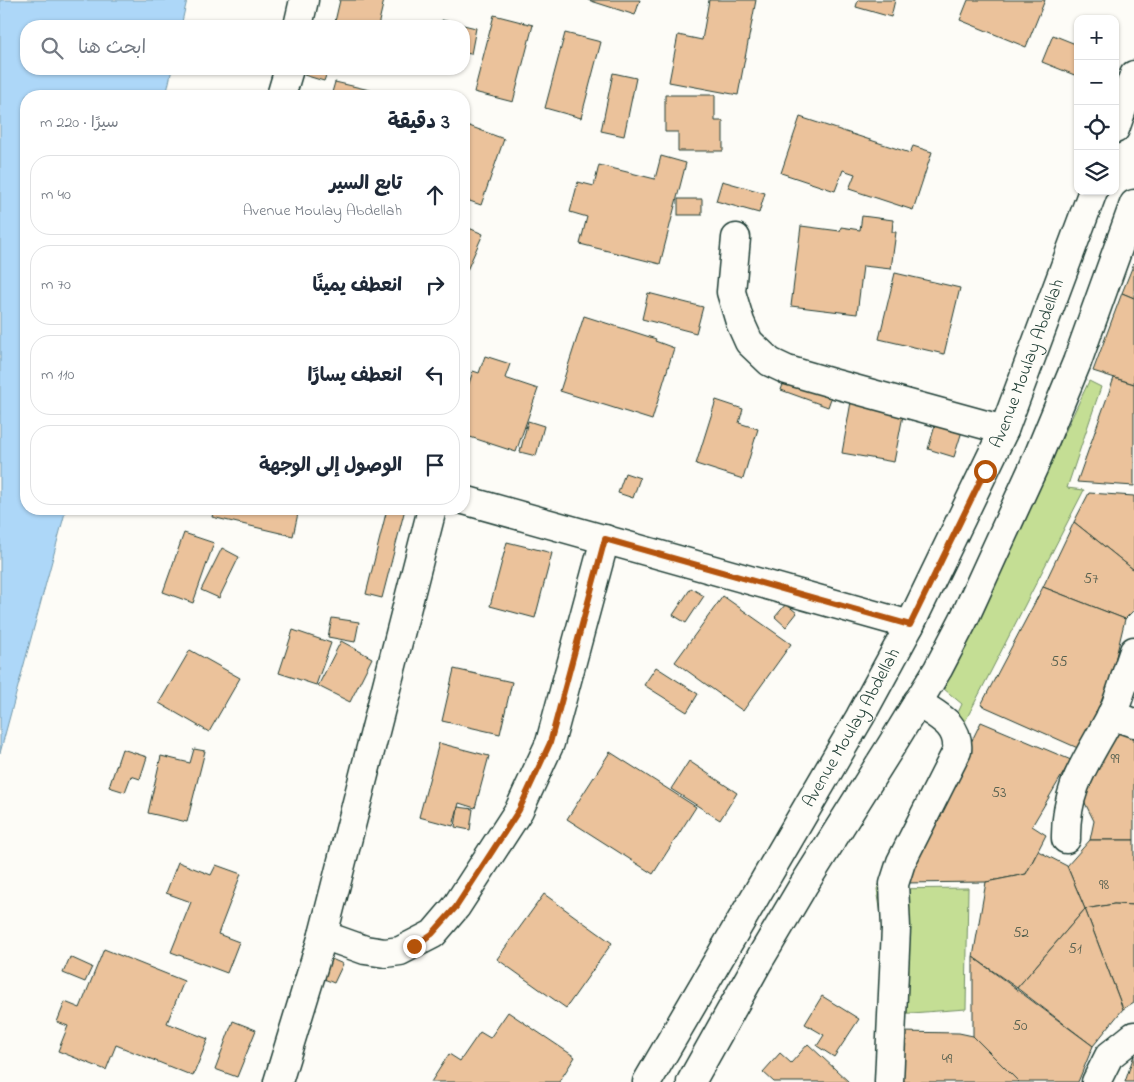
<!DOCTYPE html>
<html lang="ar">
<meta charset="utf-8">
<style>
body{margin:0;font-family:"Indie Flower","Playpen Sans Arabic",sans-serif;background:#f2f2f3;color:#1f2937;direction:rtl}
.controls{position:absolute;right:15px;top:15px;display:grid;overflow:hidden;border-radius:10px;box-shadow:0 1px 4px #0004}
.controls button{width:45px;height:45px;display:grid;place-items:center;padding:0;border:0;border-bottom:1px solid #e0e1e3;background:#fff;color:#1f2937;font:25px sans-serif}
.stop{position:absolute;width:15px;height:15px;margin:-11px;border:4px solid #b45309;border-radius:50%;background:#fff}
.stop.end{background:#b45309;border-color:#fff;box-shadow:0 1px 5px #0008}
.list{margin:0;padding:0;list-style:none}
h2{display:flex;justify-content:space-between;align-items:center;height:65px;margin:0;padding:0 20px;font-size:21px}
h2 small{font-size:16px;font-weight:400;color:#747a83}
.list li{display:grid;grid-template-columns:32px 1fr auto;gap:15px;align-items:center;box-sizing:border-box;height:80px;margin:0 10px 10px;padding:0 10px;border:1px solid #e0e1e3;border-radius:20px}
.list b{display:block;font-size:19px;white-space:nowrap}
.list p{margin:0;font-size:16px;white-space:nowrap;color:#747a83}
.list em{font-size:16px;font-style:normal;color:#747a83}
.icon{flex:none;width:28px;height:28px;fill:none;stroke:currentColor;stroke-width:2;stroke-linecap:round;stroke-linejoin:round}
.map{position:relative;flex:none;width:1134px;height:1082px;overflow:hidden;direction:ltr}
.search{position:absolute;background:#fff;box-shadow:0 1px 4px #0004;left:20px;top:20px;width:450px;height:55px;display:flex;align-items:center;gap:12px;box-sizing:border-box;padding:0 18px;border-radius:20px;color:#747a83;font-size:19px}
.panel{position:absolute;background:#fff;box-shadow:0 1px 4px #0004;left:20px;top:90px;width:450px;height:425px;border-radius:20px;direction:rtl}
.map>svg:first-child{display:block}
</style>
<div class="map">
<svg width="1134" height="1082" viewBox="0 0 1134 1082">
<rect width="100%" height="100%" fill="#fdfcf7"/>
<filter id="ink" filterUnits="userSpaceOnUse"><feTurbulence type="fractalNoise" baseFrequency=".02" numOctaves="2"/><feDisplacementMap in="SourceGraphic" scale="10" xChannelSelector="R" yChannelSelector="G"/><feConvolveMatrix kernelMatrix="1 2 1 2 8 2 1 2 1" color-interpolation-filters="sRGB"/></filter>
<g filter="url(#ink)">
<!-- green -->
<path fill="#c4de94" stroke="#728e64" d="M1089 381 1101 387 1067 488 1084 490 879 889 968 888 966 1009 897 1014 877 889 962 704 944 689Z"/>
<!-- water -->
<path fill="#add7f8" stroke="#7499aa" d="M0 0H187L181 26H26V69H172L166 96H26V509H66L0 753Z"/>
<!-- building -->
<g fill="#ebc29b" stroke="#1f3d34">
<path d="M340 0H384L378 26H334Z"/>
<path d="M588 0H640L635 15Z"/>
<path d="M709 0H756L738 95 669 82 678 35 702 40Z"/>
<path d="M858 0H895L891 17 856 7Z"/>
<path d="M968 0H1045L1026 47 960 20Z"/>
<path d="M494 15 533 25 513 102 474 92Z"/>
<path d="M442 20 476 28 471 54 464 53V26H441Z"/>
<path d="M565 33 601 42 581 118 545 108Z"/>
<path d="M1053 35 1078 45 1077 76 1042 62Z"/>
<path d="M306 69 328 70 324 81 304 75Z"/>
<path d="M613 73 636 78 624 136 601 131Z"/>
<path d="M335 82 391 95 390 96H331Z"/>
<path d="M665 95H715V121H723V151H678V132H665Z"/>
<path d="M800 117 910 153 913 146 932 152 913 210 849 189 855 174 843 170 835 191 781 173Z"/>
<path d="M464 124 504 139 481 205 464 199Z"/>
<path d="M661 156 686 163 660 264 580 244 587 217 570 212 578 182 594 186 599 165 655 179Z"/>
<path d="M722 181 765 193 759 213 716 201Z"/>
<rect x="678" y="199" width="24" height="16"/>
<path d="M862 216 893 220 892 232H896L891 269 863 266 857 314 791 306 801 226 840 231 841 227 860 230Z"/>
<path d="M464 226 483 234 464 277Z"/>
<path d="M1134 263V298L1122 293Z"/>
<path d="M895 273 960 288 944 354 879 339Z"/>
<path d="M648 293 703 307 696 333 642 319Z"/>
<path d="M1122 293 1134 298V384L1093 371Z"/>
<path d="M584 316 656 339 655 341 674 348 652 420 560 391Z"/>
<path d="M485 356 510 364 505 378 538 389 516 452 464 435V399L473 371 479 373Z"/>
<path d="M787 373 834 390 828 407 781 390Z"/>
<path d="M1114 378 1134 384V486L1077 482Z"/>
<path d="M852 396 905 405 894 462 842 453Z"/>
<path d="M716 400 743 409 739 423 758 429 743 479 696 464Z"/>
<path d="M937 419 963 428 954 457 928 449Z"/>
<path d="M528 421 544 426 536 456 520 452Z"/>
<path d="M625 473 640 478 633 498 618 493Z"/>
<path d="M1089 493 1134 496V570L1074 522Z"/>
<path d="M214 509H299L293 536 212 517Z"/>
<path d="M387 509H405L382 598 366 594Z"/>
<path d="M1074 522 1134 570V610L1125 619 1043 587Z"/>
<path d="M184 533 214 543 193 603 163 592Z"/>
<path d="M507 542 552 553 535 618 490 606Z"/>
<path d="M222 548 239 557 219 598 201 590Z"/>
<path d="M1043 587 1125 619 1104 707 1080 749 981 705Z"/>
<path d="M691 588 704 596 686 623 673 615Z"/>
<path d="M723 596 791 644 743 711 675 662Z"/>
<path d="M786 604 797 613 786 627 775 617Z"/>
<path d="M332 618 359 622 355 642 328 637Z"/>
<path d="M293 630 331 643 316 685 279 673Z"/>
<path d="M341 641 372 658 350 702 318 686Z"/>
<path d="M190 650 240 678 209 732 159 703Z"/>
<path d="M656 667 698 694 687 712 644 685Z"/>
<path d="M454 669 512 682 500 734 442 721Z"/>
<path d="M981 722 1071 760 1032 826 1046 835 1026 874 986 882 902 883Z"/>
<path d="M1119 722 1134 728V840H1090L1094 821 1078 789Z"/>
<path d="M439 743 489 756 475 808 459 803 453 826 419 817Z"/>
<path d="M122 749 147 757 140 779 131 776 125 792 109 787Z"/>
<path d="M194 749 205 751 187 822 148 813 161 756 190 763Z"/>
<path d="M610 752 696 807 653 874 567 819Z"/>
<path d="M689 761 737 793 720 820 671 789Z"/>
<path d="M458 807 473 809 470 830 455 827Z"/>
<path d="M1090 840H1134V905L1114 904 1085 909 1067 866Z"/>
<path d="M1038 851 1067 866 1085 909 1017 988 973 957 986 882 1026 874Z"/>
<path d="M178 862 211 875 216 865 241 874 218 934 239 942 227 973 171 952 191 902 166 893Z"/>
<path d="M544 894 612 943 566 1008 497 959Z"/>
<path d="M1114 904 1134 905V1002L1123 1009 1085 909Z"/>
<path d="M1085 909 1123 1009 1093 1046 1017 988Z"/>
<path d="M104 949 184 981 167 1023 208 1039 193 1076 116 1045 106 1070 58 1051 68 1026 57 1022 65 1002 80 1008Z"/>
<path d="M70 957 92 967 85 982 63 973Z"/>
<path d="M327 957 343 964 334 983 319 977Z"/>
<path d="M973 957 1093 1046 1078 1082H1019L973 1036Z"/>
<path d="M822 996 859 1019 834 1057 817 1046 824 1035 805 1024Z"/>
<path d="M508 1012 575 1057 559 1082H431L449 1054 460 1061 480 1032 490 1038Z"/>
<path d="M233 1021 256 1030 237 1077 215 1069Z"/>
<path d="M900 1032 959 1033 973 1036 1019 1082H901Z"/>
<path d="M808 1044 849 1082H774L763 1072 780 1053 791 1063Z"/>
<path d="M1134 1055V1082H1125Z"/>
</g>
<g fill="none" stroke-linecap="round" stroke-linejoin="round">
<defs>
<g id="street">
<path d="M298 26 304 0"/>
<path d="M281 96 289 69"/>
<path d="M736 238 731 292 740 322 749 342 770 362 787 370 832 383 1004 430"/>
<path d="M464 500 910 625"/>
<path d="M1111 715 1134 723"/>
<path d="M1066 839C1065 786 1088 760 1111 716 1121 696 1126 672 1134 651"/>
<path d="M323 935 365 950 385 953 400 951 433 934 456 907 519 810 550 743 605 539"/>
<path d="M278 1082 323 935 432 509"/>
<path d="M889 1082 896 928 894 884 901 862 957 751C960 724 936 715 917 702"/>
<path d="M1096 1082 1109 1056 1134 1036"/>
</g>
<g id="primary">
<path d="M1115 129 1134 75"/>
<path id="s1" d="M647 1082 860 717 910 625 1004 430 1093 191"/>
<path d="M691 1082 761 957 803 886 891 746 938 669 964 619 1034 466 1077 362 1134 204"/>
</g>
</defs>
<!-- street casing -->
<use href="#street" stroke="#1f3d34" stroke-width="31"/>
<!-- primary casing -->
<use href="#primary" stroke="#1f3d34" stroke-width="31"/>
<!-- street -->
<use href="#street" stroke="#fdfcf7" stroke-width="28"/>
<!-- primary -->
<use href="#primary" stroke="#fdfcf7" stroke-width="28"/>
</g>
</g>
<g fill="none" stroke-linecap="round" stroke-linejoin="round" filter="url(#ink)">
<!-- route -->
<path stroke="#b45309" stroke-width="6" d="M414 946 432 934 456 907 519 810 550 743 605 539 910 625 985 471"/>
</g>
<g text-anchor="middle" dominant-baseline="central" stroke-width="4" stroke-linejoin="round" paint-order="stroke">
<!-- number labels -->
<g font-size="15" fill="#525e4e">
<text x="1091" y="579">57</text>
<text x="1059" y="662">55</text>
<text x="1115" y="759">99</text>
<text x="999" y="793">53</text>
<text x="1104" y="885">98</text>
<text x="1021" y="933">52</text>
<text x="1075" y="949">51</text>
<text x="1020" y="1026">50</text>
<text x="947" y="1059">49</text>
</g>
<!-- street labels -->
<g font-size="18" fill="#1f3d34" stroke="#fdfcf7">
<text stroke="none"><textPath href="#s1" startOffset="814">Avenue Moulay Abdellah</textPath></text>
<text stroke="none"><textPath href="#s1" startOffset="409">Avenue Moulay Abdellah</textPath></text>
</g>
</g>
</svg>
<div class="controls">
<button>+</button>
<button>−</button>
<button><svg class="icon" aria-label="locate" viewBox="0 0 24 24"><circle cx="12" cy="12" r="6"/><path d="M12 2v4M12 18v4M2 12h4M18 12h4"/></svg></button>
<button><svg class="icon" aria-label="layers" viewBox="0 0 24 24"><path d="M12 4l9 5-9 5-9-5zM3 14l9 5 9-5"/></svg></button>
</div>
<div class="stop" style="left:985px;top:471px"></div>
<div class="stop end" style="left:414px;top:946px"></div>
<div class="search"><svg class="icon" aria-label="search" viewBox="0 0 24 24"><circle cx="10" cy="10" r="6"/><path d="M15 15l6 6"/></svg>ابحث هنا</div>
<section class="panel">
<h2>3 دقيقة<small>سيرًا · 220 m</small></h2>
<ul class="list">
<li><svg class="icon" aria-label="ahead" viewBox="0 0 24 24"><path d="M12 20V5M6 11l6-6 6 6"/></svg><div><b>تابع السير</b><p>Avenue Moulay Abdellah</p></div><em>40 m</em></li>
<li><svg class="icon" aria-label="right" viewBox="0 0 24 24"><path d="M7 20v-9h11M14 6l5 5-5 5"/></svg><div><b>انعطف يمينًا</b></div><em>70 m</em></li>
<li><svg class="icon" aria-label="left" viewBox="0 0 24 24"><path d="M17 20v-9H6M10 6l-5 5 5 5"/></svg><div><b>انعطف يسارًا</b></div><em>110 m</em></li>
<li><svg class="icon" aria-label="arrive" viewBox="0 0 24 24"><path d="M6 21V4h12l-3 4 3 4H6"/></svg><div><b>الوصول إلى الوجهة</b></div></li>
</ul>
</section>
</div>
